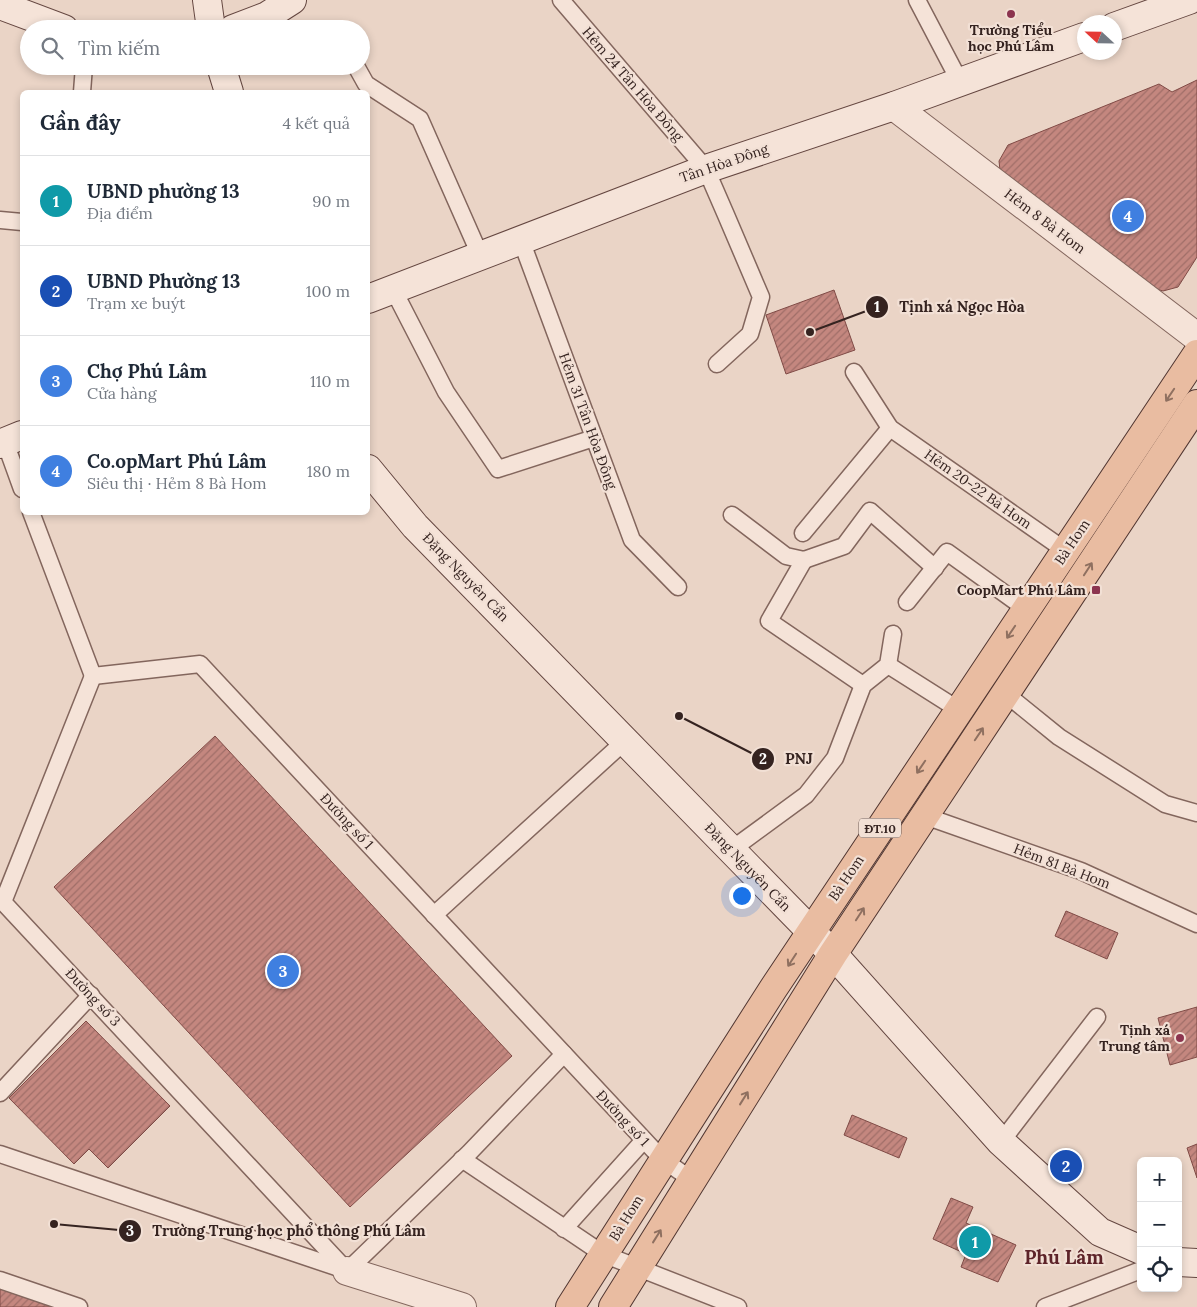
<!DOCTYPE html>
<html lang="vi">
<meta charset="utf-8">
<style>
body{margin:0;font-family:Lora,serif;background:#f2f2f3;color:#1f2937}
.controls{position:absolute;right:15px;bottom:15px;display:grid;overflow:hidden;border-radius:8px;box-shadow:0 2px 8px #0003}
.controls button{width:45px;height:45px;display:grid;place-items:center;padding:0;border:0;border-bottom:1px solid #e0e1e3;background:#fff;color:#1f2937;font:25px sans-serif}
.compass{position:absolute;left:1077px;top:15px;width:45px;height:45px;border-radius:50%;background:#fff;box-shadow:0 2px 8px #0003;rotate:292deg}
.you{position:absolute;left:741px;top:895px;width:18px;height:18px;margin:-12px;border:4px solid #fff;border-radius:50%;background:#1a73e8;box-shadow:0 0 0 8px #1a73e833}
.badge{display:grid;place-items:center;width:32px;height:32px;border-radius:50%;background:#8c344f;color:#fff;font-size:16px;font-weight:700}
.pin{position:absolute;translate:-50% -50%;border:2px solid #fff;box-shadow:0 1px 5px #0006}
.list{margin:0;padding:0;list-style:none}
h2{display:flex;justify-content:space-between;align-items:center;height:65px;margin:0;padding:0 20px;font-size:21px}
h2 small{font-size:16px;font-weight:400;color:#747a83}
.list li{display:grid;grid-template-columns:32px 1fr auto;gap:15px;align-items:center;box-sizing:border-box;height:90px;padding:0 20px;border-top:1px solid #e0e1e3}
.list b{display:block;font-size:19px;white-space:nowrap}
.list p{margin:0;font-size:16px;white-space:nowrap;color:#747a83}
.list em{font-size:16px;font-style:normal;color:#747a83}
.icon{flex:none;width:28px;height:28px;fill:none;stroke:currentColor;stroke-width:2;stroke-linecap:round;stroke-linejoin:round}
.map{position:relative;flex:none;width:1197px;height:1307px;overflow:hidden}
.search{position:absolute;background:#fff;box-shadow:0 2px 8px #0003;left:20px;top:20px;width:350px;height:55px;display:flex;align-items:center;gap:12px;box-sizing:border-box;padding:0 18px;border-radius:28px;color:#747a83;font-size:19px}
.panel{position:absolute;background:#fff;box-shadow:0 2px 8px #0003;left:20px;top:90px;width:350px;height:425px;border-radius:8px}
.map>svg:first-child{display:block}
</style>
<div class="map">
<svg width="1197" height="1307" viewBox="0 0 1197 1307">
<defs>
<pattern id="building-hatch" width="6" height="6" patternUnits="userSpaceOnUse" patternTransform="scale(1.25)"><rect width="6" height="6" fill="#c4877f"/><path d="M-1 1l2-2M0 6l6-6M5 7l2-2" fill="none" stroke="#a06e68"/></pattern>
</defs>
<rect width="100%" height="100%" fill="#ead4c6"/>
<!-- building -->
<g fill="url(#building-hatch)" stroke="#804b46">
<path d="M1197 80V257L1178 287 1163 291 1153 288 1000 170 999 161 1008 145 1159 84 1172 92Z"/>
<path d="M834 290 855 350 786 374 766 315Z"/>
<path d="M215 736 512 1056 350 1207 54 887Z"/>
<path d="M1066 911 1118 933 1107 959 1055 936Z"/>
<path d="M1197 1007V1057L1170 1065 1158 1018Z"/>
<path d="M86 1021 170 1106 108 1168 89 1149 74 1164 9 1098Z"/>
<path d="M852 1115 907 1138 899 1158 844 1135Z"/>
<path d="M1197 1144V1178L1187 1148Z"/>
<path d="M951 1198 973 1207 966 1223 1016 1245 998 1282 961 1267 966 1254 933 1239Z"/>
<path d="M0 1286 60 1307H0Z"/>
</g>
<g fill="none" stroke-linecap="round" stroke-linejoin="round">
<defs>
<g id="lane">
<path d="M561 0 706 169 726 215 761 297 750 334 717 364"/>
<path d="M917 0 960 82"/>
<path d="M356 66 366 84 420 119 480 255"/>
<path d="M82 92 84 66"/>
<path d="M0 220 22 222"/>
<path d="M521 240 632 540 678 587"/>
<path d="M393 289 446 392 498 469 594 438"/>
<path d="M854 372 890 428 1066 551"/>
<path d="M5 442 22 489"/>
<path d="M31 512 93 676 200 664 662 1159 692 1180"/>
<path d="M732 515 786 556 804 560 844 546 870 511 935 568"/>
<path d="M803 533 890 428"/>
<path d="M804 560 769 621 863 685"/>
<path d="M907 602 947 552 1026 609"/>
<path d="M888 665 959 710"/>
<path d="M93 676 3 902 347 1271"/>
<path d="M1006 694 1059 737 1165 804 1197 813"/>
<path d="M925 816 1081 871 1197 924"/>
<path d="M731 850 806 795 835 758 863 685 888 665 893 634"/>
<path d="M434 915 625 741"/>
<path d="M0 1093 91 995"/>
<path d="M1001 1142 1097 1017"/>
<path d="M0 1154 345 1270"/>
<path d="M462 1159 603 1254 738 1307"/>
<path d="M564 1229 644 1140"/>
<path d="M347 1271 469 1153 564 1054"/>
<path d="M0 1280 79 1307"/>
<path d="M1045 1307 1141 1270"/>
</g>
<g id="street">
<path d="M894 106 1197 337"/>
<path d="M347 1271 462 1307"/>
</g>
<g id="secondary">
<path d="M207 0 211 29"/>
<path d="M0 5 64 29"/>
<path d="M1114 27 1189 0"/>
<path d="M233 29 267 16 292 0"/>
<path d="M221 66 229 92"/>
<path d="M368 299 706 169 894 106 1084 37"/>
<path d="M0 444 22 435"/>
<path d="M368 469 415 526 833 954 1001 1142 1100 1232 1141 1250"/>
<path d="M1178 1262 1197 1263"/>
</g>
<g id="primary">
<path d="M570 1307 773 989 1197 354"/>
<path d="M613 1307 833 954 1197 404"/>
</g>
</defs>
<!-- lane casing -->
<use href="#lane" stroke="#83665d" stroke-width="19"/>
<!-- street casing -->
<use href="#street" stroke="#83665d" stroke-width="30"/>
<!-- secondary casing -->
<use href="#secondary" stroke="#654741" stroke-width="30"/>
<!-- primary casing -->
<use href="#primary" stroke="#513631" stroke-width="30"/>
<!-- lane -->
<use href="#lane" stroke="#f5e3d8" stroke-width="16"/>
<!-- street -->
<use href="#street" stroke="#f5e3d8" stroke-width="28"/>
<!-- secondary -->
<use href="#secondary" stroke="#f5e3d8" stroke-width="28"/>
<!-- primary -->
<use href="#primary" stroke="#e9bca1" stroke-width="28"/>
</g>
<!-- one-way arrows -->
<defs><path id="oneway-shaft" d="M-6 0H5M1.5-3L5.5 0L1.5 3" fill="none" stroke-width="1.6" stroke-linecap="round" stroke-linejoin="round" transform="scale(1.25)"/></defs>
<g stroke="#8f7060">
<use href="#oneway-shaft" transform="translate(1170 395) rotate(124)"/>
<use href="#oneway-shaft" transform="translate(1088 569) rotate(-57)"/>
<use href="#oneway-shaft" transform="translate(1011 632) rotate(124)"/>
<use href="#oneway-shaft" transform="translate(979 734) rotate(-56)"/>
<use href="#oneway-shaft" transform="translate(921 767) rotate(124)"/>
<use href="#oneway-shaft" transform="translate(860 914) rotate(-57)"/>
<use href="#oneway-shaft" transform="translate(792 960) rotate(123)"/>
<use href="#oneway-shaft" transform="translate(744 1098) rotate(-58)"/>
<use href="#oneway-shaft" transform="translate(657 1236) rotate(-58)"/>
</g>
<!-- markers -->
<g fill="#8c344f" stroke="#f2e0d5" stroke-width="2">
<circle cx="1011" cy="14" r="5"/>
<rect x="1091" y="585" width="10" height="10" rx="2.5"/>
<circle cx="1180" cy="1038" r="5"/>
</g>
<g text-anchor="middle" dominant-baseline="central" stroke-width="4.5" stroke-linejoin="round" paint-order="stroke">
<!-- shield labels -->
<rect fill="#f2e0d5" stroke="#6e5c56" stroke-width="1" x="859" y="818.5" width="42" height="19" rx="4"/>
<g font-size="12" font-weight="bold" fill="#352320">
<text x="880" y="828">ĐT.10</text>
</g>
<!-- poi labels -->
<g font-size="14" font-weight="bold" fill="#352320" stroke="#f2e0d5" text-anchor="end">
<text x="1011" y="30" text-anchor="middle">Trường Tiểu<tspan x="1011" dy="16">học Phú Lâm</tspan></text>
<text x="1086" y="590">CoopMart Phú Lâm</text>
<text x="1170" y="1030">Tịnh xá<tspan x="1170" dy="16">Trung tâm</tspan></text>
</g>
<!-- street labels -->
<g font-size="14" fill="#352320" stroke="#f2e0d5">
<text transform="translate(633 84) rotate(49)">Hẻm 24 Tân Hòa Đông</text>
<text transform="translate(724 163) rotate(-19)">Tân Hòa Đông</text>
<text transform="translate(1045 221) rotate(37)">Hẻm 8 Bà Hom</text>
<text transform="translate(588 421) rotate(70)">Hẻm 31 Tân Hòa Đông</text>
<text transform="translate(978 489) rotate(35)">Hẻm 20-22 Bà Hom</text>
<text transform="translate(1072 542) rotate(-56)">Bà Hom</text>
<text transform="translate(466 577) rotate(46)">Đặng Nguyên Cẩn</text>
<text transform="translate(347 821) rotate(47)">Đường số 1</text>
<text transform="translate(1062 866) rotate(21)">Hẻm 81 Bà Hom</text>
<text transform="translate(748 867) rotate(46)">Đặng Nguyên Cẩn</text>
<text transform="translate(846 878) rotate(-56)">Bà Hom</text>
<text transform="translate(93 997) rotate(47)">Đường số 3</text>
<text transform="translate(623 1118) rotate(47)">Đường số 1</text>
<text transform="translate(626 1218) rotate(-58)">Bà Hom</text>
</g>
<!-- district labels -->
<g font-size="19" font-weight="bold" fill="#5d2329" stroke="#f2e0d5">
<text x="1064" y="1257">Phú Lâm</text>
</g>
</g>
<!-- callouts -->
<path fill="none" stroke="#352320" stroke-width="2" d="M810 332L877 307M679 716L763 759M54 1224L130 1231"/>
<g fill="#352320" stroke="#f2e0d5" stroke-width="2">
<circle cx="810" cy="332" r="5"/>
<circle cx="679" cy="716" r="5"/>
<circle cx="54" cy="1224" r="5"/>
<circle cx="877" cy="307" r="12"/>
<circle cx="763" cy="759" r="12"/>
<circle cx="130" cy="1231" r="12"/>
</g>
<g font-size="15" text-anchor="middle" font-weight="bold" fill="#fff">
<text x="877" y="312">1</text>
<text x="763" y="764">2</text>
<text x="130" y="1236">3</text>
</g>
<g font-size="15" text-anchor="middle" font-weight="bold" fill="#352320" stroke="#f2e0d5" stroke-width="4.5" stroke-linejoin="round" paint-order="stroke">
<text x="962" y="312">Tịnh xá Ngọc Hòa</text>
<text x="799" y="764">PNJ</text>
<text x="289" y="1236">Trường Trung học phổ thông Phú Lâm</text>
</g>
</svg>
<div class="controls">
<button>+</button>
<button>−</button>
<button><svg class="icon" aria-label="locate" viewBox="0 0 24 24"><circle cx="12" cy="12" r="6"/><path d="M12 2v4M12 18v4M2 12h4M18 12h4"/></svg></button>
</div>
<svg class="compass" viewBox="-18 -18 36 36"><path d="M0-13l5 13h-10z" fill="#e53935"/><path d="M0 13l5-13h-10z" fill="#747a83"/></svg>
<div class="you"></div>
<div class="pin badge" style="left:975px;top:1242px;background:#0f9aa8">1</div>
<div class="pin badge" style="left:1066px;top:1166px;background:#1a4fb4">2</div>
<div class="pin badge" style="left:283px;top:971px;background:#3f7fe0">3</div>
<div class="pin badge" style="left:1128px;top:216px;background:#3f7fe0">4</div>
<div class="search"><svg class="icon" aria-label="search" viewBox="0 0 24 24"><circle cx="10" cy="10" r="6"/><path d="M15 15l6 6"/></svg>Tìm kiếm</div>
<section class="panel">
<h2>Gần đây<small>4 kết quả</small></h2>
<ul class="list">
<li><span class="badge" style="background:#0f9aa8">1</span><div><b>UBND phường 13</b><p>Địa điểm</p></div><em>90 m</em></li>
<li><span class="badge" style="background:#1a4fb4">2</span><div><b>UBND Phường 13</b><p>Trạm xe buýt</p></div><em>100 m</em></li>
<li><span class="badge" style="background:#3f7fe0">3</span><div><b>Chợ Phú Lâm</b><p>Cửa hàng</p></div><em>110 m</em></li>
<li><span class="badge" style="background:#3f7fe0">4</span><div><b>Co.opMart Phú Lâm</b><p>Siêu thị · Hẻm 8 Bà Hom</p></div><em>180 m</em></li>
</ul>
</section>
</div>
